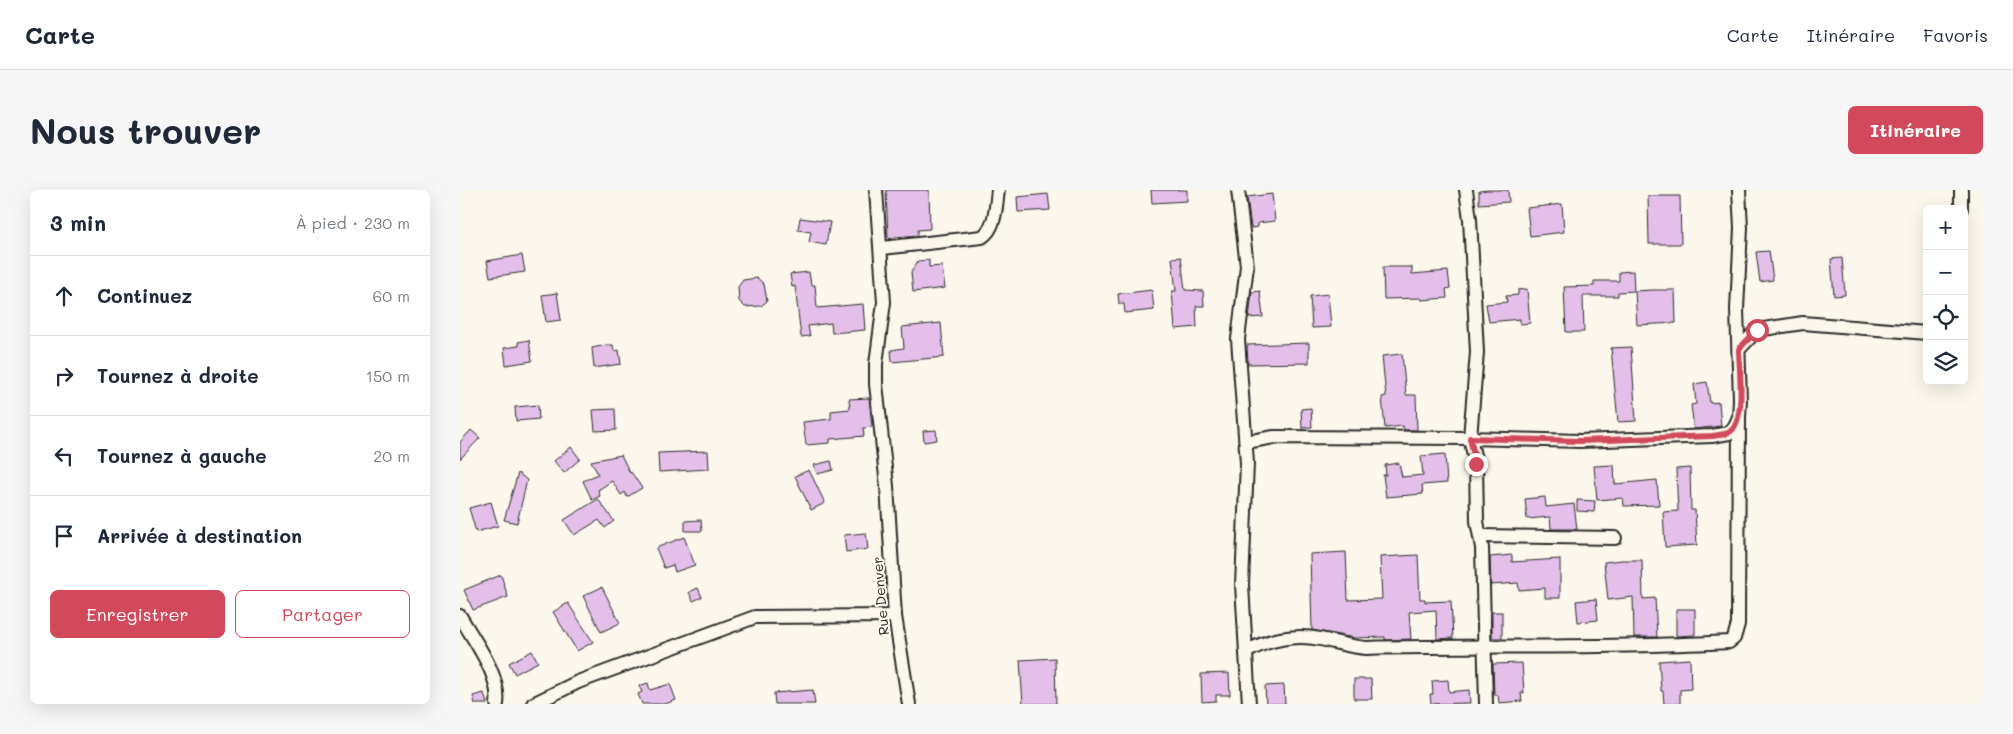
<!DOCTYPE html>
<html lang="fr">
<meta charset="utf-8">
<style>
body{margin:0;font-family:Mali,sans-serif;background:#f6f6f7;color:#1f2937}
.controls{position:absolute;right:15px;top:15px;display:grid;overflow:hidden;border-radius:8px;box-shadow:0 5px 20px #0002}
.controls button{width:45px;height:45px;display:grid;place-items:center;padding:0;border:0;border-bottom:1px solid #e0e1e3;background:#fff;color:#1f2937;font:25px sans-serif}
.stop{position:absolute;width:15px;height:15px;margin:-11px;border:4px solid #d1495b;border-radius:50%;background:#fff}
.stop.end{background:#d1495b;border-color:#fff;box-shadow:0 1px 5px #0008}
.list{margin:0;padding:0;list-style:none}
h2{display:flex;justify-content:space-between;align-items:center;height:65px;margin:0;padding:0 20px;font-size:21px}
h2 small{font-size:16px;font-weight:400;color:#747a83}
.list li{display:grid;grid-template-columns:32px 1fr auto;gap:15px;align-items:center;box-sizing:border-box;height:80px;padding:0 20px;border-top:1px solid #e0e1e3}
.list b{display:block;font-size:19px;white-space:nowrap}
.list em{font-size:16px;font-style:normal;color:#747a83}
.actions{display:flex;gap:10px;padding:15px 20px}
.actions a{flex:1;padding:11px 0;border:1px solid #d1495b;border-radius:8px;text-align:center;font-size:18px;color:#d1495b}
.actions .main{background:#d1495b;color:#fff}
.icon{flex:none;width:28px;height:28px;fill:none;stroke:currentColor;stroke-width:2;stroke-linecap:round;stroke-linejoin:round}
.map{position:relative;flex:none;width:1523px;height:514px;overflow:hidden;border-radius:8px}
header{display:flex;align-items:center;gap:30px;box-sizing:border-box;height:70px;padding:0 25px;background:#fff;border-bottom:1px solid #e0e1e3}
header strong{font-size:24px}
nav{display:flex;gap:28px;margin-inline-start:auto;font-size:18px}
.intro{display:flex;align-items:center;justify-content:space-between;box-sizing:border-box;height:120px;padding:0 30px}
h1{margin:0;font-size:35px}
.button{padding:12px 22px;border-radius:8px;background:#d1495b;color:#fff;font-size:18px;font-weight:700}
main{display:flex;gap:30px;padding:0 30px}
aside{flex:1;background:#fff;border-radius:8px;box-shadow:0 5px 20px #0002}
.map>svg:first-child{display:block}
</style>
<header>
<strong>Carte</strong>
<nav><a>Carte</a><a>Itinéraire</a><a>Favoris</a></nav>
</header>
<div class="intro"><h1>Nous trouver</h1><a class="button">Itinéraire</a></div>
<main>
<aside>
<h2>3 min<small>À pied · 230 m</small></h2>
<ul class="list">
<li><svg class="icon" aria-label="ahead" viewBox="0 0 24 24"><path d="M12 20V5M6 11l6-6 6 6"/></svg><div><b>Continuez</b></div><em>60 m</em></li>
<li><svg class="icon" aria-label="right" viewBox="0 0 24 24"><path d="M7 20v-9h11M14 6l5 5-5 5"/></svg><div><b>Tournez à droite</b></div><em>150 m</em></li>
<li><svg class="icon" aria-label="left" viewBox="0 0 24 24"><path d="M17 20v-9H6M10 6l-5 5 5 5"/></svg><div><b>Tournez à gauche</b></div><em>20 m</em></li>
<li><svg class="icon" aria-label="arrive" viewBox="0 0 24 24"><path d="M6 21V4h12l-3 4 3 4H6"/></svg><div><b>Arrivée à destination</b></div></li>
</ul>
<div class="actions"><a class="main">Enregistrer</a><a>Partager</a></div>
</aside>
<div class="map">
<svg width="1523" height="514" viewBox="0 0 1523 514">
<rect width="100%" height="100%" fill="#fbf7ec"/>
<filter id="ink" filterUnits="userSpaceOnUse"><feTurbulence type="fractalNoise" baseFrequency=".02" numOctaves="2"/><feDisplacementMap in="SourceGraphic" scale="10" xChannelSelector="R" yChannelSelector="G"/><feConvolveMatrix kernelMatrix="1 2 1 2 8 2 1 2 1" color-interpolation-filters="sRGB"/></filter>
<g filter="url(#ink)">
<!-- building -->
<g fill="#e3bfea" stroke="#2b2b2b">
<path d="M426 0H469L470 39 458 40V45L435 47 430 49 428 47Z"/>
<path d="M691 0H727V11L692 13Z"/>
<path d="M1027 0H1048L1049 12 1019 14V1Z"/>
<path d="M588 4 590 20 558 22 557 7Z"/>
<path d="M812 4 815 31 798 33V37L791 38 787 7Z"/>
<path d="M1188 6H1220L1221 54H1189Z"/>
<path d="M1102 14 1104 42 1070 46 1067 18Z"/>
<path d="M340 28 370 32 366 55 349 52 351 42 338 40Z"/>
<path d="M1309 61 1313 90 1300 92 1296 62Z"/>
<path d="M62 65 65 82 30 87 27 71Z"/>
<path d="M721 67 725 100 743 101 744 116H736L737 137 715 139 712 101H716L712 68Z"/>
<path d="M1382 68 1385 105 1374 106 1371 69Z"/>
<path d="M469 70V77L482 76 485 98 453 102 451 82 458 71Z"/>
<path d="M923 77H952V84L988 81 990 98 986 99 987 108 961 110V108L924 109Z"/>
<path d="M1173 81 1174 101 1158 102V106H1123L1124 142H1106L1104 97 1134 96V91H1159V82Z"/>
<path d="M349 82 351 95H355L357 118 403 114 405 140 372 143 371 133 348 136 350 146 341 147 335 96 332 97 330 84Z"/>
<path d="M297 88 304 94 307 111 301 116 285 117 279 111 278 97 283 90Z"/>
<path d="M1067 99 1070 133 1060 134V129L1029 132 1026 114 1047 112 1046 106 1058 105V100Z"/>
<path d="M692 100 694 120 665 123 664 114H659L658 104Z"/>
<path d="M1192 100H1215L1216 133 1177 135 1175 101Z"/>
<path d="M800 101 803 127 789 128 792 102Z"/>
<path d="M97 103 101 130 86 132 82 105Z"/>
<path d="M868 104 871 137 852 138 850 106Z"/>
<path d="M481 133 484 167 432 172 431 160 444 158 442 137Z"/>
<path d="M69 150 72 171 46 175 44 158 59 156 58 152Z"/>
<path d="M849 153V173L788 174 787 155Z"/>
<path d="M146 155H153L154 161 159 160 161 174 134 178 132 158Z"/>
<path d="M1171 157 1176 231 1158 232 1151 158Z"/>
<path d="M942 164 946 205H956L957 240H944L943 236 925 238 922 207 926 206 922 166Z"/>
<path d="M1247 192 1250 213 1259 212 1261 236 1234 239 1231 215 1236 214 1234 194Z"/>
<path d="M409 208 412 237 403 238 404 246 370 249V253L346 255 343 232 371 229V221L390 219 389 209Z"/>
<path d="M78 215 79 229 56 231 55 217Z"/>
<path d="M851 218 852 237 842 238 841 219Z"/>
<path d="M155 219 156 240 135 241 133 220Z"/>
<path d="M11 240 20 248 0 269V252Z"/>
<path d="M476 240 477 250 464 252 463 241Z"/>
<path d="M111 257 120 269 104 283 94 271Z"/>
<path d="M248 261 249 279 199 282 198 263Z"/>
<path d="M985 264 987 293 962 295 963 304 926 307 923 285H926L925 275 939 273 942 287 963 285 961 266Z"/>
<path d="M161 265 170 283 171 282 182 298 167 307 165 302 161 305 152 291 138 300 140 306 132 310 123 291 138 284 131 271Z"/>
<path d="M371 271 373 280 357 284 354 275Z"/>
<path d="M1154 275 1155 294 1197 290 1199 315 1164 316 1163 308 1137 310 1134 276Z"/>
<path d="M1230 278 1231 320H1235L1237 355 1205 357 1203 322 1218 321 1216 279Z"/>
<path d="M349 280 365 313 351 320 335 286Z"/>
<path d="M58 283 67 290 57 333 44 330Z"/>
<path d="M1085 307 1086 317 1114 314 1117 339H1091L1090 327 1067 329 1065 309Z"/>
<path d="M138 309 154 331 145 338 139 330 114 345 104 330Z"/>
<path d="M1117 310 1135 311 1134 322 1117 321Z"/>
<path d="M31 312 38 336 16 342 9 318Z"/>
<path d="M241 330 242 341H225V331Z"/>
<path d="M406 343 408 359 386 362 384 345Z"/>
<path d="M224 347 235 375 215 382 213 375 204 378 196 358Z"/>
<path d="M886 362 888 410 922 409 920 367 958 365 960 409H965V412L991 411 993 448 977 449 976 420 949 422 951 449 925 450V447L895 448 852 440 850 364Z"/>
<path d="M1052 365V372L1100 369V408H1085V398L1059 400 1058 393 1031 395 1030 367Z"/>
<path d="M1162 370H1182L1183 409 1195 408 1197 447H1174L1173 407 1148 410 1144 372Z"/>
<path d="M41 385 48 407 13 420 4 400Z"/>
<path d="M142 397 160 433 141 442 123 406Z"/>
<path d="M238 398 242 407 233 411 229 402Z"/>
<path d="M1136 409 1138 430 1118 432 1116 411Z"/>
<path d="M108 413 133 452 117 461 93 422Z"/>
<path d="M1216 419H1235V445L1216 446Z"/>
<rect x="1032" y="422" width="10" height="26"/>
<path d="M72 461 78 472 55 484 49 473Z"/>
<path d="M595 468 596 514H563L560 470Z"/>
<path d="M1230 469 1231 499 1220 500V514H1204L1203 501H1201L1199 471Z"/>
<path d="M1062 473 1064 503H1061L1062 511 1039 513 1038 505H1034L1033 474Z"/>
<path d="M769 483 770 505H756V511L742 512 741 484Z"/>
<path d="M894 489H911L912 509H894Z"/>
<path d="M988 490 989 502 1009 500 1010 513 971 514 970 504H973L972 491Z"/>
<path d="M188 493 190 500 210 494 216 510 205 514H182L178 504 182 502 179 496Z"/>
<path d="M824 495 825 514H806L805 496Z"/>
<path d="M353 500 355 514H315L314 503Z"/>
<path d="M24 503 27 514H15L13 506Z"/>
</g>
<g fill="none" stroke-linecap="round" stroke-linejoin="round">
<defs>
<g id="street">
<path d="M416 0 424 112 416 174V194L427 296 435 426 449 514"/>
<path d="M778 0 787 76 778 149 787 273 782 395 789 514"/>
<path d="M1006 0 1010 29 1017 162 1010 248 1016 274 1017 331 1022 358 1026 514"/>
<path d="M1501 0V19"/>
<path d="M422 58 522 47C536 38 536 15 538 0"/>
<path d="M1279 159 1297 140 1343 133 1467 143"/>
<path d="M786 252 814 247 1010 248 1120 251 1252 246 1269 243 1275 236 1279 227 1280 210 1277 119 1281 38 1279 0"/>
<path d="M1020 346 1155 348"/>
<path d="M0 426C14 451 41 485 37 514"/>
<path d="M786 462C808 449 835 444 860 449 876 452 890 457 906 458 1027 455 1149 459 1269 452L1274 448 1278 434 1279 227"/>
<path d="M73 514 118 492 295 427 435 426"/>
</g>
</defs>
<!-- street casing -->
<use href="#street" stroke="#2b2b2b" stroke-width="16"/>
<!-- street -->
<use href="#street" stroke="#fbf7ec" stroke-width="12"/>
</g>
</g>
<g fill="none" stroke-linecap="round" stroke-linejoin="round" filter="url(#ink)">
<!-- route -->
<path stroke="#d1495b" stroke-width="6" d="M1016 274 1010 248 1120 251 1252 246C1257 245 1263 245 1268 243 1287 234 1279 177 1279 159L1297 140"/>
</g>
<g text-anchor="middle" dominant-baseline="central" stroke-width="4" stroke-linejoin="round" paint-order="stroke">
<!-- street labels -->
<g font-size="14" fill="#2b2b2b" stroke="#fbf7ec">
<text transform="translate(420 406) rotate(-95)">Rue Denver</text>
</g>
</g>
</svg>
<div class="controls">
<button>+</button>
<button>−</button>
<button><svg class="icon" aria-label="locate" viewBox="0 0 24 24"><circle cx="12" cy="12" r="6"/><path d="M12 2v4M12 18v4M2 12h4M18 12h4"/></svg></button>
<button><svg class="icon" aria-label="layers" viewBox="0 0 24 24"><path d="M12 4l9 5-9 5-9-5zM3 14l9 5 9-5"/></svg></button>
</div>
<div class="stop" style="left:1297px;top:140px"></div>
<div class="stop end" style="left:1016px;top:274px"></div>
</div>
</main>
